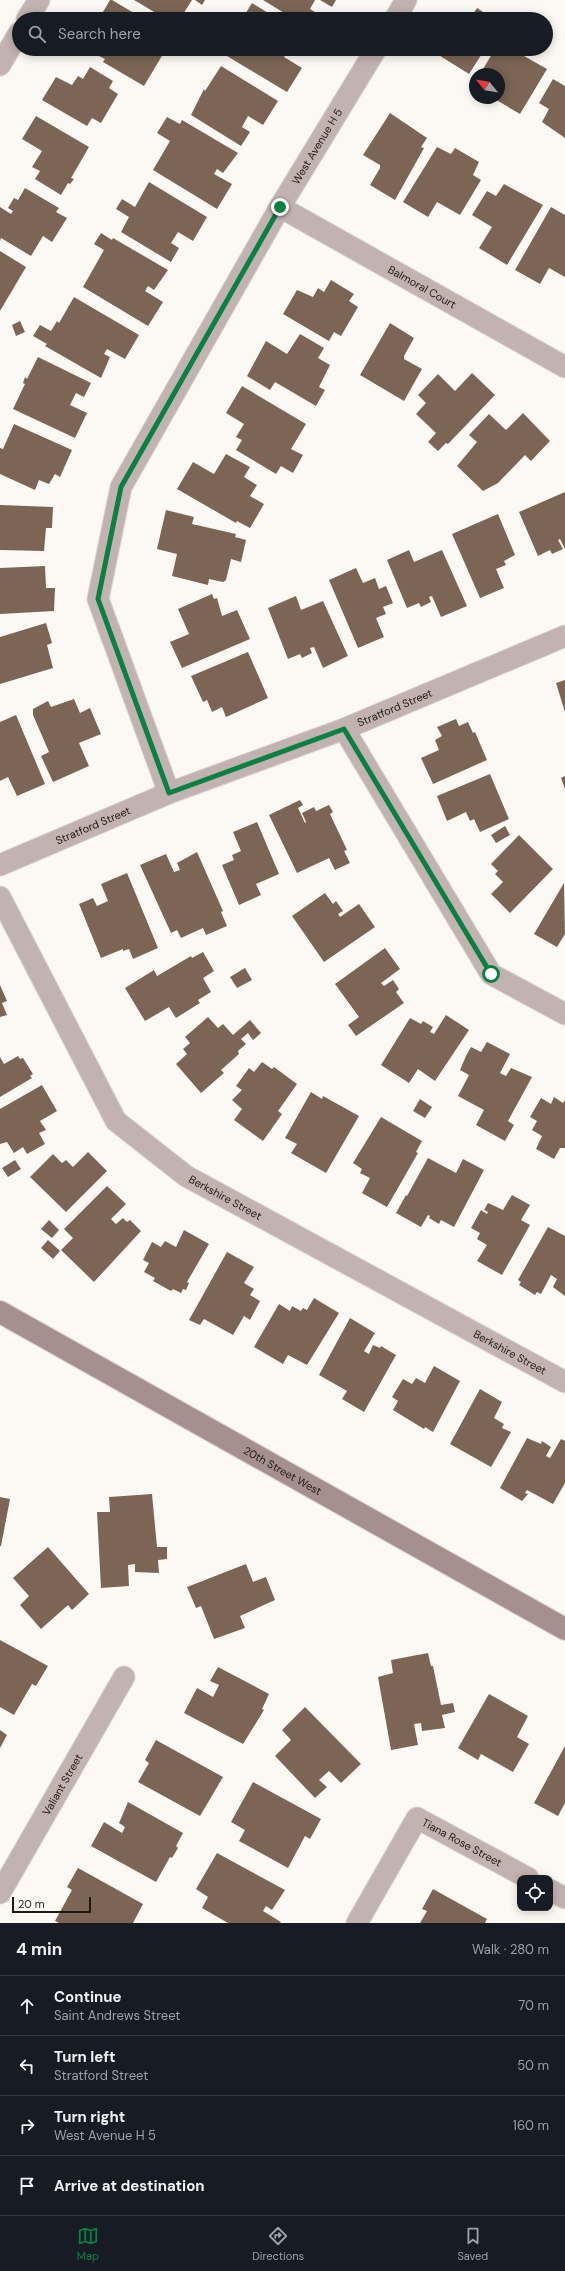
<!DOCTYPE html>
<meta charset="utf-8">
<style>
body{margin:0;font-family:"DM Sans",sans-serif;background:#242831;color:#f1f3f6}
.controls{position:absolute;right:12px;bottom:12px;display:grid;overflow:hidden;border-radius:8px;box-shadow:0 2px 10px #0003}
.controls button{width:36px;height:36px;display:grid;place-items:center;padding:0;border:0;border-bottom:1px solid #363941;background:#171b24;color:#f1f3f6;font:20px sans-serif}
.compass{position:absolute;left:469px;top:68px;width:36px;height:36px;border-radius:50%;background:#171b24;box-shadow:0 2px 10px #0003;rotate:300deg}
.scale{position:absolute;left:12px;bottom:10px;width:79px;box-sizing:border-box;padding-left:4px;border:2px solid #201910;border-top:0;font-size:11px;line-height:14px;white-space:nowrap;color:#201910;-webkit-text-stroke:3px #fcf9f4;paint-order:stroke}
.stop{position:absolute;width:12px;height:12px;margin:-9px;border:3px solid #0b8043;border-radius:50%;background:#fff}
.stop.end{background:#0b8043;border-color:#fff;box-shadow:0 1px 4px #0008}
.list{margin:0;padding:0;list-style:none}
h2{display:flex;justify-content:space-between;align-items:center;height:52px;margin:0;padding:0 16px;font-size:17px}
h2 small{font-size:13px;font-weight:400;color:#9ea1a6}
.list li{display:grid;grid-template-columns:26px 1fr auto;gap:12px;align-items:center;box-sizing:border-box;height:60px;padding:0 16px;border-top:1px solid #363941}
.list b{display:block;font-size:15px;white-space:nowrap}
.list p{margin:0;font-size:13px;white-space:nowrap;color:#9ea1a6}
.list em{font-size:13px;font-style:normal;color:#9ea1a6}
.icon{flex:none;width:22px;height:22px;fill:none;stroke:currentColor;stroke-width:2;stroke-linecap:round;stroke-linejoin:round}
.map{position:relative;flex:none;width:565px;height:1923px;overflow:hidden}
.search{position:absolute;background:#171b24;box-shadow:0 2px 10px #0003;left:12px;right:12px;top:12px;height:44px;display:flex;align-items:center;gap:10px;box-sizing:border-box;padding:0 14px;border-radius:22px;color:#9ea1a6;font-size:15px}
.sheet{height:292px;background:#171b24}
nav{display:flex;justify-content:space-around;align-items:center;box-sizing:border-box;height:56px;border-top:1px solid #363941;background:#171b24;font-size:11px;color:#9ea1a6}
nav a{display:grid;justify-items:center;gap:2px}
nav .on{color:#0b8043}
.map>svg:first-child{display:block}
</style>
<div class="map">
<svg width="565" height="1923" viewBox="0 0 565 1923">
<rect width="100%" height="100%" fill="#fcf9f4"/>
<!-- building -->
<g fill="#7c6554">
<path d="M110 0H112L144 19H95L97 15 100 17Z"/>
<path d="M134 0H192L180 19H166Z"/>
<path d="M195 0H205L202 5Z"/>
<path d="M263 0H315L310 9 318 14 315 19H294Z"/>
<path d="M320 0H336L332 7Z"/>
<path d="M252 3 278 19H240L242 15 244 16Z"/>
<path d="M477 8 494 19H470Z"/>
<path d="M101 49H166L144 86 103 62 105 59 97 55Z"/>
<path d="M201 49H215L212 55Z"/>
<path d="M225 49H297L293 56 287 52 284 57 302 68 287 92 222 53Z"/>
<path d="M429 49H485L469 74Z"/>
<path d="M495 49H528L524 56 547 69 520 114 493 98H499V74H480Z"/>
<path d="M221 66 278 101 263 125 248 116 242 127 250 132 241 146 191 115 204 89 205 91Z"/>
<path d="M90 67 113 81 109 88 118 94 101 123 92 118 87 126 42 100 56 77 72 85 78 76 83 79Z"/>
<path d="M553 79 565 86V138L542 122 549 109 539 103Z"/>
<path d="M390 113 427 138 421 147 424 148 395 200 370 185 380 168V165L363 155Z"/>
<path d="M36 116 89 147 71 178 74 179 70 184 68 183 61 195 35 179 40 171 32 167 42 151 22 139Z"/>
<path d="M167 117 180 124 182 120 238 153 223 173 217 169 214 174 232 184 217 209 153 170 170 141 157 133Z"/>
<path d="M437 147 451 154 455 148 479 162 473 175 481 180 460 215 437 202 428 217 403 202Z"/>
<path d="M149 182 207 217 193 241 178 232 171 243 179 248 171 262 121 232 129 217 116 209 122 199 135 207Z"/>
<path d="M504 184 543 205 507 265 479 248 492 227 472 215 487 191 496 196Z"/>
<path d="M25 188 59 208 56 212 67 218 52 242 43 236 31 256 1 238 0 241V207L11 214 13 211 8 208 14 198 18 200Z"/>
<path d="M551 207 565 215V277L549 268 540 284 515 270Z"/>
<path d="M101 233 112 240 113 238 168 270 154 290 148 286 145 291 163 302 148 326 83 287 104 250 94 244Z"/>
<path d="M0 251 26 267 0 311Z"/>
<path d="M331 280 354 294 349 301 358 307 341 336 334 332 329 341 283 314 297 290 313 297 318 288 324 292Z"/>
<path d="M74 297 139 335 125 359 107 349 104 354 110 357 101 378 45 346 47 344 33 336 40 325 51 331 57 321 59 323Z"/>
<path d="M20 321 25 332 16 336 12 325Z"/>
<path d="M390 323 414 338 404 356V359L422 369 404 401 360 375Z"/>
<path d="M300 334 324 348 318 358 330 365 319 387 325 390 316 406 275 382 270 390 247 376 266 341 287 354Z"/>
<path d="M38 357 91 383 84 397 76 393 70 405 87 413 75 438 13 409 25 384 23 383 25 377 27 379Z"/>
<path d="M472 373 495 395 448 444 446 443 438 451 428 442 436 433 416 414 426 403 418 395 438 374 455 391Z"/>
<path d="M242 386 306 424 291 449 303 455 293 473 281 466 276 474 236 450 242 440 236 437 244 424 226 413Z"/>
<path d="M523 413 550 441 531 461 525 455 498 483 483 491 457 466 477 442 469 435 489 414 506 430Z"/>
<path d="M14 424 72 450 60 477 55 474 49 484 39 480 35 490 0 474V448L3 449Z"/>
<path d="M226 454 250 467 244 477 257 485 250 496 264 504 250 528 237 521 236 523 177 489 193 462 214 474Z"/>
<path d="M565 492V549L560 539 558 540 563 549 552 554 550 550 538 556 519 512Z"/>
<path d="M0 505 53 507 52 528H46L44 551 0 550Z"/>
<path d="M166 510 194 517 192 524 236 534 235 537 246 540 241 562 231 559 226 580 223 582 209 579 208 585 172 576 177 554 157 549Z"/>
<path d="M498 514 515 555 504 561 506 565 496 569 504 588 480 598 452 534Z"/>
<path d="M409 550 414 562 442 550 467 606 441 617 432 596 429 597 431 602 421 607 419 603 407 608 387 560Z"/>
<path d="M45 566 46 588H55L54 611 0 614V568Z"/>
<path d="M356 568 363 583 375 578 379 589 386 586 393 603 383 607 386 614 376 618 384 637 358 648 329 580Z"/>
<path d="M212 594 214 599 217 598 222 616 237 610 250 639 182 668 170 642 189 634 178 609Z"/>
<path d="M296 596 301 610 323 601 348 656 323 668 314 647 310 648 312 653 302 658 300 654 288 659 268 608Z"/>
<path d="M46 623 52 643 47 645 53 668 0 684V637Z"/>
<path d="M248 652 268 698 226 717 222 707 212 712 207 700 203 702 191 676Z"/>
<path d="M565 680V712L556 683Z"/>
<path d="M74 699 80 713 90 708 101 734 79 743 89 766 53 782 41 756 49 752 33 715V709L48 701 51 707Z"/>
<path d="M16 715 45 784 17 796 8 777 0 781V722Z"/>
<path d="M456 719 459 726 468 722 473 733 475 732 487 760 433 784 421 758 439 750 435 740 442 736 437 727Z"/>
<path d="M490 774 509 819 480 832 474 819 470 821 466 812 447 821 437 796Z"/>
<path d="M565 776V789L561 778Z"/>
<path d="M300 800 303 805 298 808 305 823 306 822 302 813 314 807 316 811 329 805 333 812 330 814 347 850 344 851 350 863 335 870 329 858 297 873 269 815Z"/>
<path d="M257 822 279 874 256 884 261 895 239 905 222 865 234 860 232 855 241 851 233 832Z"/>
<path d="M505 826 510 835 496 843 491 835Z"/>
<path d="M519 835 553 869 510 913 491 894 503 882 495 874 498 871 491 864Z"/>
<path d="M197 852 223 911 221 912 227 926 206 935 203 928 181 938 177 930 171 933 140 865 166 854 174 872 180 870 177 863Z"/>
<path d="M127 873 158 948 133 959 129 949 123 951V949L101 958 79 904 93 898 97 906 108 901 101 884Z"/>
<path d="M564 883 565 934 557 947 534 934Z"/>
<path d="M325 893 333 904 336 901 343 911 338 914 340 917 359 904 375 927 324 962 292 916Z"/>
<path d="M385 948 400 969 381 983 384 986 393 980 399 989 396 992 404 1003 356 1036 348 1025 359 1017 335 984Z"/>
<path d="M203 952 214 971 203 978 211 992 198 1000 200 1003 176 1018 169 1007 145 1021 125 988 154 970 157 976 191 956 192 958Z"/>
<path d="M245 968 252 980 237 988 230 977Z"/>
<path d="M0 985 7 1001 2 1003 7 1015 0 1017Z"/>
<path d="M446 1015 469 1030 435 1081 418 1069 409 1083 381 1065 410 1018 421 1024 423 1021 433 1027 430 1032 434 1034Z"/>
<path d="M208 1017 218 1028 223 1024 233 1035 250 1020 261 1033 253 1040 248 1033 241 1039 246 1044 238 1051 239 1054 221 1070 224 1073 201 1093 176 1064 187 1054 183 1049 190 1043 185 1037Z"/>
<path d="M487 1042 510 1054 500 1073 506 1076 511 1068 532 1077 508 1121 514 1125 505 1141 476 1125 484 1110 458 1096 469 1075 460 1070 466 1056 471 1047 481 1052Z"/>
<path d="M18 1056 20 1059 23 1058 33 1074 30 1076 32 1078 0 1097V1057L4 1064Z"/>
<path d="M262 1062 272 1069 274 1067 297 1084 278 1111 282 1114 263 1141 234 1120 242 1109 232 1100 242 1090 236 1086 249 1068 254 1072Z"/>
<path d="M42 1085 57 1111 40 1121 46 1130 39 1133 45 1144 27 1154 23 1147 14 1153 7 1142 0 1144V1109Z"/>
<path d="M311 1092 322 1099 323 1096 359 1116 326 1173 291 1153 297 1144 285 1138Z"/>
<path d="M554 1097 563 1103 565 1100V1148H560L554 1159 536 1149 542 1136 532 1130 537 1121 530 1117 541 1098 551 1104Z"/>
<path d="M420 1099 432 1107 425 1118 413 1111Z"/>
<path d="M381 1117 422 1141 416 1152 418 1153 387 1207 362 1193 370 1178 360 1173 362 1169 353 1163Z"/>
<path d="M88 1152 107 1171 66 1212 30 1177 53 1154 62 1163 66 1160 73 1167Z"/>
<path d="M428 1158 456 1173 463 1159 484 1170 454 1227 441 1220 439 1224 429 1218 430 1216 428 1215 421 1227 396 1213 406 1195 407 1196Z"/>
<path d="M15 1160 21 1169 8 1177 2 1168Z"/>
<path d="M107 1186 126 1204 111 1219 116 1224 123 1218 127 1222 130 1220 141 1231 94 1282 61 1250 73 1238 64 1229Z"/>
<path d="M512 1195 530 1205 521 1220 530 1225 502 1275 477 1261 487 1245 477 1239 480 1233 471 1228 481 1210 487 1214 488 1212 484 1210 488 1203 503 1210Z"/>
<path d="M49 1220 59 1230 52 1238 41 1229Z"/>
<path d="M548 1227 565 1236V1296L553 1287 557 1279 551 1275 541 1294 537 1292 535 1295 519 1285 521 1282 518 1280Z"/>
<path d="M184 1230 209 1244 187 1282 189 1283 186 1290 183 1289 181 1293 173 1289 171 1291 153 1281 155 1278 144 1272 149 1263 143 1260 152 1242 161 1247 165 1241 176 1247Z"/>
<path d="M48 1240 60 1251 53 1259 41 1248Z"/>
<path d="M227 1252 254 1267 244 1283 254 1289 250 1295 260 1301 250 1320 244 1316 233 1335 204 1319 200 1325 189 1320Z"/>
<path d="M314 1298 339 1313 307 1365 288 1355 283 1364 254 1347 279 1304 290 1311 292 1306 301 1311 303 1308 307 1310Z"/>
<path d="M350 1318 375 1333 364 1351 369 1354 373 1345 380 1348 381 1346 396 1355 364 1412 342 1399 347 1391 319 1375Z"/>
<path d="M434 1366 460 1381 433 1432 425 1427 424 1429 393 1410 398 1401 392 1397 403 1379 412 1384 416 1378 425 1383Z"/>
<path d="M480 1389 502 1402 494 1418 504 1424 502 1428 511 1432 491 1467 450 1444Z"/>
<path d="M527 1438 541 1444 542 1441 551 1447 546 1456 550 1458 561 1439 565 1441V1483L553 1504 527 1490 525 1493 528 1494 522 1501 500 1488Z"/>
<path d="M152 1494 157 1547H167V1559L158 1560 159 1573 135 1572V1564L128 1565 129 1586 101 1588 97 1512H110L109 1497Z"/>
<path d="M0 1497 10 1499 1 1546H0Z"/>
<path d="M48 1547 89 1594 72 1610 68 1605 41 1629 20 1605 29 1596 13 1578Z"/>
<path d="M246 1564 253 1582 266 1577 275 1600 240 1616 245 1628 214 1639 201 1606 196 1608 187 1587Z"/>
<path d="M0 1640 48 1666 36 1686 32 1684 14 1715 0 1707Z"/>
<path d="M428 1653 431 1666H433L441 1705 453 1703 455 1712 442 1715 445 1728 422 1731 421 1723 414 1724 418 1745 391 1750 378 1677 393 1673 391 1660Z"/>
<path d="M218 1667 269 1694 262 1709 264 1710 243 1744 184 1713 197 1688 213 1697 219 1685 210 1681Z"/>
<path d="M489 1694 528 1716 517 1737 529 1744 513 1772 481 1754 478 1760 458 1748Z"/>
<path d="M305 1707 361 1764 341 1783 329 1771 319 1780 327 1787 315 1798 275 1756 291 1740 282 1730Z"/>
<path d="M0 1730 7 1735 0 1748Z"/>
<path d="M156 1740 223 1777 200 1816 138 1782 149 1763 145 1760Z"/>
<path d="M565 1746V1803L558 1816 534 1803Z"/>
<path d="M253 1782 321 1819 310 1839 305 1836 288 1868 239 1841 245 1830 231 1822Z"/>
<path d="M128 1802 183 1833 176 1846 178 1848 172 1858 170 1857 156 1882 91 1846 104 1822 122 1833 125 1827 119 1823Z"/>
<path d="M217 1853 285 1890 272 1910 266 1906 263 1911 281 1922 280 1923H228L202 1908 208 1897 196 1889Z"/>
<path d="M78 1868 143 1904 133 1923H59L55 1921 72 1890 67 1887Z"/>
<path d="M433 1889 487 1919 485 1923H420L427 1911 422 1909Z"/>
</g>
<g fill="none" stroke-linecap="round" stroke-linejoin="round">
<defs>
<g id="minor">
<path d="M27 19 39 0"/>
<path d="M395 19 406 0"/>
<path d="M0 65 19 33"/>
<path id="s1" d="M280 207 565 367"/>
<path d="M344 729 491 974 565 1014"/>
<path id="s2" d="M169 793 98 599 121 487 280 207 376 49"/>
<path id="s3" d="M0 865 169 793 344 729 565 636"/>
<path id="s4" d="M0 897 116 1121 186 1176 565 1382"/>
<path d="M550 1890 565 1898"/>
<path id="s5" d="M0 1893 124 1677"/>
<path id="s6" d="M357 1923 417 1818 528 1878"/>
</g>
<g id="secondary">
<path id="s7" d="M0 1312 565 1629"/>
</g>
</defs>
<!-- minor casing -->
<use href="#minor" stroke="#d9d5d0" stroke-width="23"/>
<!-- secondary casing -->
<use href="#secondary" stroke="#d9d5d0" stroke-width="24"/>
<!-- minor -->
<use href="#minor" stroke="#c2b2b0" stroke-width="21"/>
<!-- secondary -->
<use href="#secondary" stroke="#a6908d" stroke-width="22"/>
</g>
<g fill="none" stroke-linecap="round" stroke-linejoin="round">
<!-- route -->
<path stroke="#0b8043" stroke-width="5" d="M280 207 121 487 98 599 169 793 344 729 491 974"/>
</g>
<g text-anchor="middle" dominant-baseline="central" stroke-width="4" stroke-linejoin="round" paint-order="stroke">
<!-- street labels -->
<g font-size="11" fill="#201910" stroke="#fcf9f4">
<text stroke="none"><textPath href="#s2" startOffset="714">West Avenue H 5</textPath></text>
<text stroke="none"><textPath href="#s1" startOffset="163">Balmoral Court</textPath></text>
<text stroke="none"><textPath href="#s3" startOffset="425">Stratford Street</textPath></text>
<text stroke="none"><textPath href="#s3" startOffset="101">Stratford Street</textPath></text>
<text stroke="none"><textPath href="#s4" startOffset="386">Berkshire Street</textPath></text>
<text stroke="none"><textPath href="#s4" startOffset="710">Berkshire Street</textPath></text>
<text stroke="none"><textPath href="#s7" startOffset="324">20th Street West</textPath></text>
<text stroke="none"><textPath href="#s5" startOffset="125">Valiant Street</textPath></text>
<text stroke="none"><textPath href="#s6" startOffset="172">Tiana Rose Street</textPath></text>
</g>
</g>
</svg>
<div class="controls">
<button><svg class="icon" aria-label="locate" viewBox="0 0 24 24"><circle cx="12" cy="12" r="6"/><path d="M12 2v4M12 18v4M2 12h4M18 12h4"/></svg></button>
</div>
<svg class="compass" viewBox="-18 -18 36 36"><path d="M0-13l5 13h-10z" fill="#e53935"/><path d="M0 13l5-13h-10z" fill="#9ea1a6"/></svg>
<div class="scale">20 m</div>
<div class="stop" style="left:491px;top:974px"></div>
<div class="stop end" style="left:280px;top:207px"></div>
<div class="search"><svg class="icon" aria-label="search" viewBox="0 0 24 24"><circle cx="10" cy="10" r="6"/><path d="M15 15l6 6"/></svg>Search here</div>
</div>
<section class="sheet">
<h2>4 min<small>Walk · 280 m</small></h2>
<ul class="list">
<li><svg class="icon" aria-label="ahead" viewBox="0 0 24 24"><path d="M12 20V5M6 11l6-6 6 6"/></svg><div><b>Continue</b><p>Saint Andrews Street</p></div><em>70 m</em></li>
<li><svg class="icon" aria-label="left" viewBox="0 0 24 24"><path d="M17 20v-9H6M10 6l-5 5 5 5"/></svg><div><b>Turn left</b><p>Stratford Street</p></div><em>50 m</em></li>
<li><svg class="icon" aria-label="right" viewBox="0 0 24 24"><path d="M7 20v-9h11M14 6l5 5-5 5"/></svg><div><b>Turn right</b><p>West Avenue H 5</p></div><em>160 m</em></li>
<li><svg class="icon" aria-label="arrive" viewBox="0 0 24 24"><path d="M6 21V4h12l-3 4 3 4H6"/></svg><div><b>Arrive at destination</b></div></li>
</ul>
</section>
<nav>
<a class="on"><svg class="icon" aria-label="map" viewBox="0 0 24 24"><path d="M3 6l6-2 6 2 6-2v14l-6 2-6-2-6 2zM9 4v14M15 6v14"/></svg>Map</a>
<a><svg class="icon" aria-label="directions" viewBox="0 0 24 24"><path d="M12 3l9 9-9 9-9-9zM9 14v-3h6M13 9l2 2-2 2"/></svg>Directions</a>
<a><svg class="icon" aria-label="saved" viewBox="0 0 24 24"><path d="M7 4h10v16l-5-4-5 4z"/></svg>Saved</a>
</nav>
